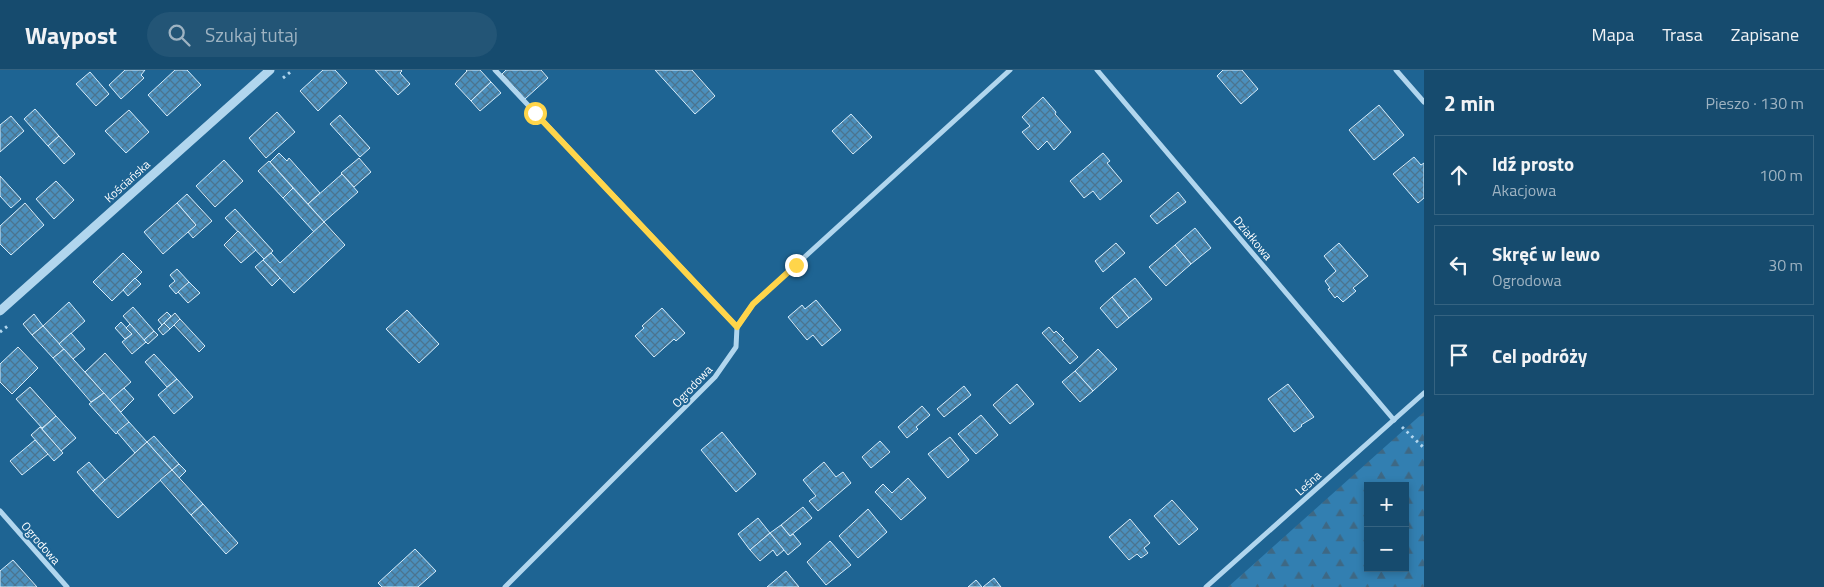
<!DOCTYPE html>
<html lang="pl">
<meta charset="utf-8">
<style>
body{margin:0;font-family:"Titillium Web",sans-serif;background:#235576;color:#f1f3f6}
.controls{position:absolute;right:15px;bottom:15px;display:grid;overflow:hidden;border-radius:0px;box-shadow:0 2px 8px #0003}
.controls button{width:45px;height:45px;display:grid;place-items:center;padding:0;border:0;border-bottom:1px solid #356381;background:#164b6e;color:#f1f3f6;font:25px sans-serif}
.stop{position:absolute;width:15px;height:15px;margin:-11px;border:4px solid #ffd54a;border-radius:50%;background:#fff}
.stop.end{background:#ffd54a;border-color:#fff;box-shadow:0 1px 5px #0008}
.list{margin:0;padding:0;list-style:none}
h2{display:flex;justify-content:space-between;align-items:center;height:65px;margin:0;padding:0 20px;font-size:21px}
h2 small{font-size:16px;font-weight:400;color:#9eb3c2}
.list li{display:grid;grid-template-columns:32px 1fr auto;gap:15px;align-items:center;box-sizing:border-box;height:80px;margin:0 10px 10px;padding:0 10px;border:1px solid #356381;border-radius:0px}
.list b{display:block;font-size:19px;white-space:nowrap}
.list p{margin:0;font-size:16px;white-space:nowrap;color:#9eb3c2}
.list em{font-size:16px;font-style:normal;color:#9eb3c2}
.icon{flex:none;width:28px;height:28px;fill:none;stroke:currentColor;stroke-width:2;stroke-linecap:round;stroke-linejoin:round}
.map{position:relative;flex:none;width:1424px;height:517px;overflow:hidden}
header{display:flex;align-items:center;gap:30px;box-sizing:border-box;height:70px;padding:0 25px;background:#164b6e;border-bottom:1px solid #356381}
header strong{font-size:24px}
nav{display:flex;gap:28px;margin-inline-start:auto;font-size:18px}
.search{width:350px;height:45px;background:#235576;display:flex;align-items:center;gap:12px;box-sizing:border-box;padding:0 18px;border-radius:28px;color:#9eb3c2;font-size:19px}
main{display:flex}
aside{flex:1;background:#164b6e}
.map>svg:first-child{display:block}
</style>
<header>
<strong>Waypost</strong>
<div class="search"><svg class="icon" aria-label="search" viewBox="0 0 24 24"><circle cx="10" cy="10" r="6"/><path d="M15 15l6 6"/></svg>Szukaj tutaj</div>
<nav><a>Mapa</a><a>Trasa</a><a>Zapisane</a></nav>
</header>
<main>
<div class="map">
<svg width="1424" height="517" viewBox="0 0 1424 517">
<defs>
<pattern id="forest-firs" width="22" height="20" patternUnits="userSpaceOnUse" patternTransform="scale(1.25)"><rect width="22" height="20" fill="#327fb1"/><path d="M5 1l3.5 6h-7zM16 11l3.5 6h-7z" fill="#3e6884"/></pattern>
<pattern id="building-cross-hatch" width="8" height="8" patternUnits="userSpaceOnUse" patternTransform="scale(1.25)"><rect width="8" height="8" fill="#4b8fbc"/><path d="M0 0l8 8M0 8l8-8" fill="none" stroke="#4b748f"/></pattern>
</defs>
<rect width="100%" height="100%" fill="#1e6493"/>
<!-- forest -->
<path fill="url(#forest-firs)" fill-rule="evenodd" d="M1424 342V517H1228ZM1368 416H1405V498H1368Z"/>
<!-- building -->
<g fill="url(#building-cross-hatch)" stroke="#d7ecfa">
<path d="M125 0H145L141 5 144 8 121 29 109 15Z"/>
<path d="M175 0H187L201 15 167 46 148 25Z"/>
<path d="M323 0H335L347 13 318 41 300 21Z"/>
<path d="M375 0H401L402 1 400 3 410 14 398 25Z"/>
<path d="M466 0H480L491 12 471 31 455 14 467 1Z"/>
<path d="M506 0H541L548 8 525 29 502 4Z"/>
<path d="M655 0H692L715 26 695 44Z"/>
<path d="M1223 0H1242L1258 19 1241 34 1217 6Z"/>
<path d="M90 2 109 24 96 36 76 14Z"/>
<path d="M491 12 501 23 480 41 471 31Z"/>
<path d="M1043 27 1056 42 1055 44 1071 62 1054 80 1047 71 1038 80 1022 62 1030 56 1022 47Z"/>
<path d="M1379 35 1404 65 1374 90 1349 60Z"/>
<path d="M35 39 59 66 48 76 24 49Z"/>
<path d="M129 40 149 62 126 83 105 61Z"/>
<path d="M277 42 295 62 266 88 249 68Z"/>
<path d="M851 44 872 67 853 84 832 61Z"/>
<path d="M340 45 370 78 360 87 330 54Z"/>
<path d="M11 46 24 61 0 82V55Z"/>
<path d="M59 66 75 84 64 94 48 76Z"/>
<path d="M279 83 287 91 289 88 320 123 308 134 270 92Z"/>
<path d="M1103 83 1110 91 1107 93 1122 111 1100 130 1093 121 1084 128 1070 111Z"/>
<path d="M1414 87 1421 95 1424 93V128L1418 133 1393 104Z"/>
<path d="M359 88 371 102 354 117 341 103Z"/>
<path d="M224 90 243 111 215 137 196 116Z"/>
<path d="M269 91 293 118 283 128 258 101Z"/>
<path d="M342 104 358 122 324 152 308 134Z"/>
<path d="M0 106 21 129 11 138 0 126Z"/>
<path d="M56 111 74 130 54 149 36 129Z"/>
<path d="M293 118 324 152 314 162 283 128Z"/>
<path d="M1178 122 1186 132 1157 154 1150 146Z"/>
<path d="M187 124 212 151 193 168 188 162 196 155 177 133Z"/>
<path d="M25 133 44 155 11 185 0 174V156Z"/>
<path d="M177 133 196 155 163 184 144 162Z"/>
<path d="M235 139 273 181 264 189 225 148Z"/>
<path d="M324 152 345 175 294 223 263 190 271 183 280 193Z"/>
<path d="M1195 158 1211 178 1191 194 1175 175Z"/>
<path d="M238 161 256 180 241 193 224 175Z"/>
<path d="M1116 173 1125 183 1103 202 1095 191Z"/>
<path d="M1339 173 1368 206 1353 218 1356 221 1343 232 1337 226 1335 228 1328 219 1330 218 1325 211 1336 201 1324 186Z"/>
<path d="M1175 175 1191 194 1166 216 1149 197Z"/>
<path d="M123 183 142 202 112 231 93 212Z"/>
<path d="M263 190 280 208 272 216 255 197Z"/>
<path d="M177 199 189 212 176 224 169 216 175 211 170 205Z"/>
<path d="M135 208 141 214 128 226 123 220Z"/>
<path d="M1135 208 1152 229 1129 248 1112 227Z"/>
<path d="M189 212 200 223 188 233 178 222Z"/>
<path d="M1112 227 1129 248 1117 258 1100 238Z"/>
<path d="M816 230 841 260 822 276 813 265 807 270 788 247 802 235 805 239Z"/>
<path d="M69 232 85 251 59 274 43 256Z"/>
<path d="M133 237 154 261 144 270 123 246Z"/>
<path d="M662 238 685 263 676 271 674 269 654 287 635 266 644 258 642 256Z"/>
<path d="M407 240 439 274 419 293 386 259Z"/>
<path d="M167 242 171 246 162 255 158 250Z"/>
<path d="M175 243 180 249 170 259 164 253Z"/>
<path d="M34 244 43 256 32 265 23 254Z"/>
<path d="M180 249 205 276 199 282 174 255Z"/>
<path d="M121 252 132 264 125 269 115 258Z"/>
<path d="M164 253 170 259 163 265 158 259Z"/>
<path d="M130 254 146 272 132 284 122 272 132 264 126 258Z"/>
<path d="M43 256 64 279 53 288 32 265Z"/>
<path d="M1049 257 1054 263 1056 261 1064 269 1062 270 1078 287 1070 294 1042 263Z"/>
<path d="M154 261 158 265 148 274 144 270Z"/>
<path d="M71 263 85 279 73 289 59 274Z"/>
<path d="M18 277 38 298 12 324 0 312V294Z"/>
<path d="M64 279 104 323 91 332 53 288Z"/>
<path d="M1098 279 1117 299 1093 321 1075 301Z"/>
<path d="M105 283 131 312 110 330 85 302Z"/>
<path d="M154 284 177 309 167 317 145 292Z"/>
<path d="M1075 301 1093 321 1080 332 1062 312Z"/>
<path d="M177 309 193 327 174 344 158 325Z"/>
<path d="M1017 314 1034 334 1010 354 993 335Z"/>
<path d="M1288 314 1314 347 1301 355 1302 356 1294 362 1268 329Z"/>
<path d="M964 316 971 325 944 347 937 339Z"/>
<path d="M30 317 56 346 42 358 16 329Z"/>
<path d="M124 318 134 329 121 342 110 330Z"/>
<path d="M104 323 129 352 116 364 89 334Z"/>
<path d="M922 336 930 345 916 357 918 359 907 368 898 357Z"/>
<path d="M981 345 998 365 976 384 958 364Z"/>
<path d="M56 346 76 368 61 381 42 359Z"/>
<path d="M129 352 147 372 135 383 117 362Z"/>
<path d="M40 357 63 383 54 391 31 365Z"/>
<path d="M722 362 756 404 736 422 701 380Z"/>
<path d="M154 366 179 394 172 400 147 372Z"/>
<path d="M950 367 969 390 948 408 928 384Z"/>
<path d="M35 370 48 384 22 405 10 391Z"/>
<path d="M880 371 890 382 871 398 862 387Z"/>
<path d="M147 372 172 400 118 448 93 421Z"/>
<path d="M89 392 105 410 93 421 77 402Z"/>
<path d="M824 392 836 407 843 402 851 413 818 441 809 431 816 426 803 410Z"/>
<path d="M179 394 186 401 179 408 172 400Z"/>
<path d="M172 400 203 434 191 445 160 410Z"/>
<path d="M908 408 926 428 901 450 875 422 883 414 892 423Z"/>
<path d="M1172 430 1198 459 1179 475 1154 446Z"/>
<path d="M203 434 238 473 226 484 191 445Z"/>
<path d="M803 437 812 448 790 466 781 455Z"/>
<path d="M868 439 887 462 858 488 839 466Z"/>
<path d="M758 448 770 463 750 480 738 464Z"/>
<path d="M1130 449 1150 473 1144 478 1148 483 1141 488 1137 484 1129 490 1109 467Z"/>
<path d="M781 455 790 466 793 464 801 474 788 485 770 463Z"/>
<path d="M770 463 784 480 777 486 773 480 760 491 750 480Z"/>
<path d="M830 471 851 495 826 515 807 492Z"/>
<path d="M415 479 436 501 418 517H382L378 513Z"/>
<path d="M13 490 37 517H0V501Z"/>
<path d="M786 501 799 517H767Z"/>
<path d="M994 508 1001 517H983Z"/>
<path d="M976 510 982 517H968Z"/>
</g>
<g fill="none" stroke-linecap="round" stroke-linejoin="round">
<!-- path -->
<g stroke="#b1d6ee" stroke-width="3" stroke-dasharray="2.5 4" stroke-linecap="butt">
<path d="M283 8 293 0"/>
<path d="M0 262 9 255"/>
<path d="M1402 357 1424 378"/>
</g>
<!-- minor -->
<g stroke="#b1d6ee" stroke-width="5">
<path d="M495 0 737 257"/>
<path d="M1097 0 1394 350"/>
<path d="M1396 0 1424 32"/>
<path d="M0 441 67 517"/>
<path d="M505 517 715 307 736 277 737 257 753 234 1010 0"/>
<path d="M1206 517 1424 323"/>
</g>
<!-- tertiary -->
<path stroke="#b1d6ee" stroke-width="9" d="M0 241 270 0"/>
</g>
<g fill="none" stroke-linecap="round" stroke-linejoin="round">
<!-- route -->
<path stroke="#ffd54a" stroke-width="6" d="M535 43 737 257 753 234 796 195"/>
</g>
<g text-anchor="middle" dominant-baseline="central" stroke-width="4" stroke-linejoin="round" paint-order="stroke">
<!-- street labels -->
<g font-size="12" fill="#fff" stroke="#1e6493">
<text transform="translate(127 111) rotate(-42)">Kościańska</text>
<text transform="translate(1253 168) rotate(50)">Działkowa</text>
<text transform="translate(692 316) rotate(-47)">Ogrodowa</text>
<text transform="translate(1308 413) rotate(-42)">Leśna</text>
<text transform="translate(41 473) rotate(49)">Ogrodowa</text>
</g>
</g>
</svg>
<div class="controls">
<button>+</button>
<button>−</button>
</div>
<div class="stop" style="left:535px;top:43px"></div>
<div class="stop end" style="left:796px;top:195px"></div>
</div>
<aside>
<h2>2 min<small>Pieszo · 130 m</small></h2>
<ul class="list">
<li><svg class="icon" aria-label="ahead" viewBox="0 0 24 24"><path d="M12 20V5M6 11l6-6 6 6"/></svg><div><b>Idź prosto</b><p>Akacjowa</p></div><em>100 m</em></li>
<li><svg class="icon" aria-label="left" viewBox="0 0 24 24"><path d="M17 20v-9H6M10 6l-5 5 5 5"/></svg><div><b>Skręć w lewo</b><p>Ogrodowa</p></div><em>30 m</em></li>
<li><svg class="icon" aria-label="arrive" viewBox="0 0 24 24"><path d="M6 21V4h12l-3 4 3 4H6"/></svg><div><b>Cel podróży</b></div></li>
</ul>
</aside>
</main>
